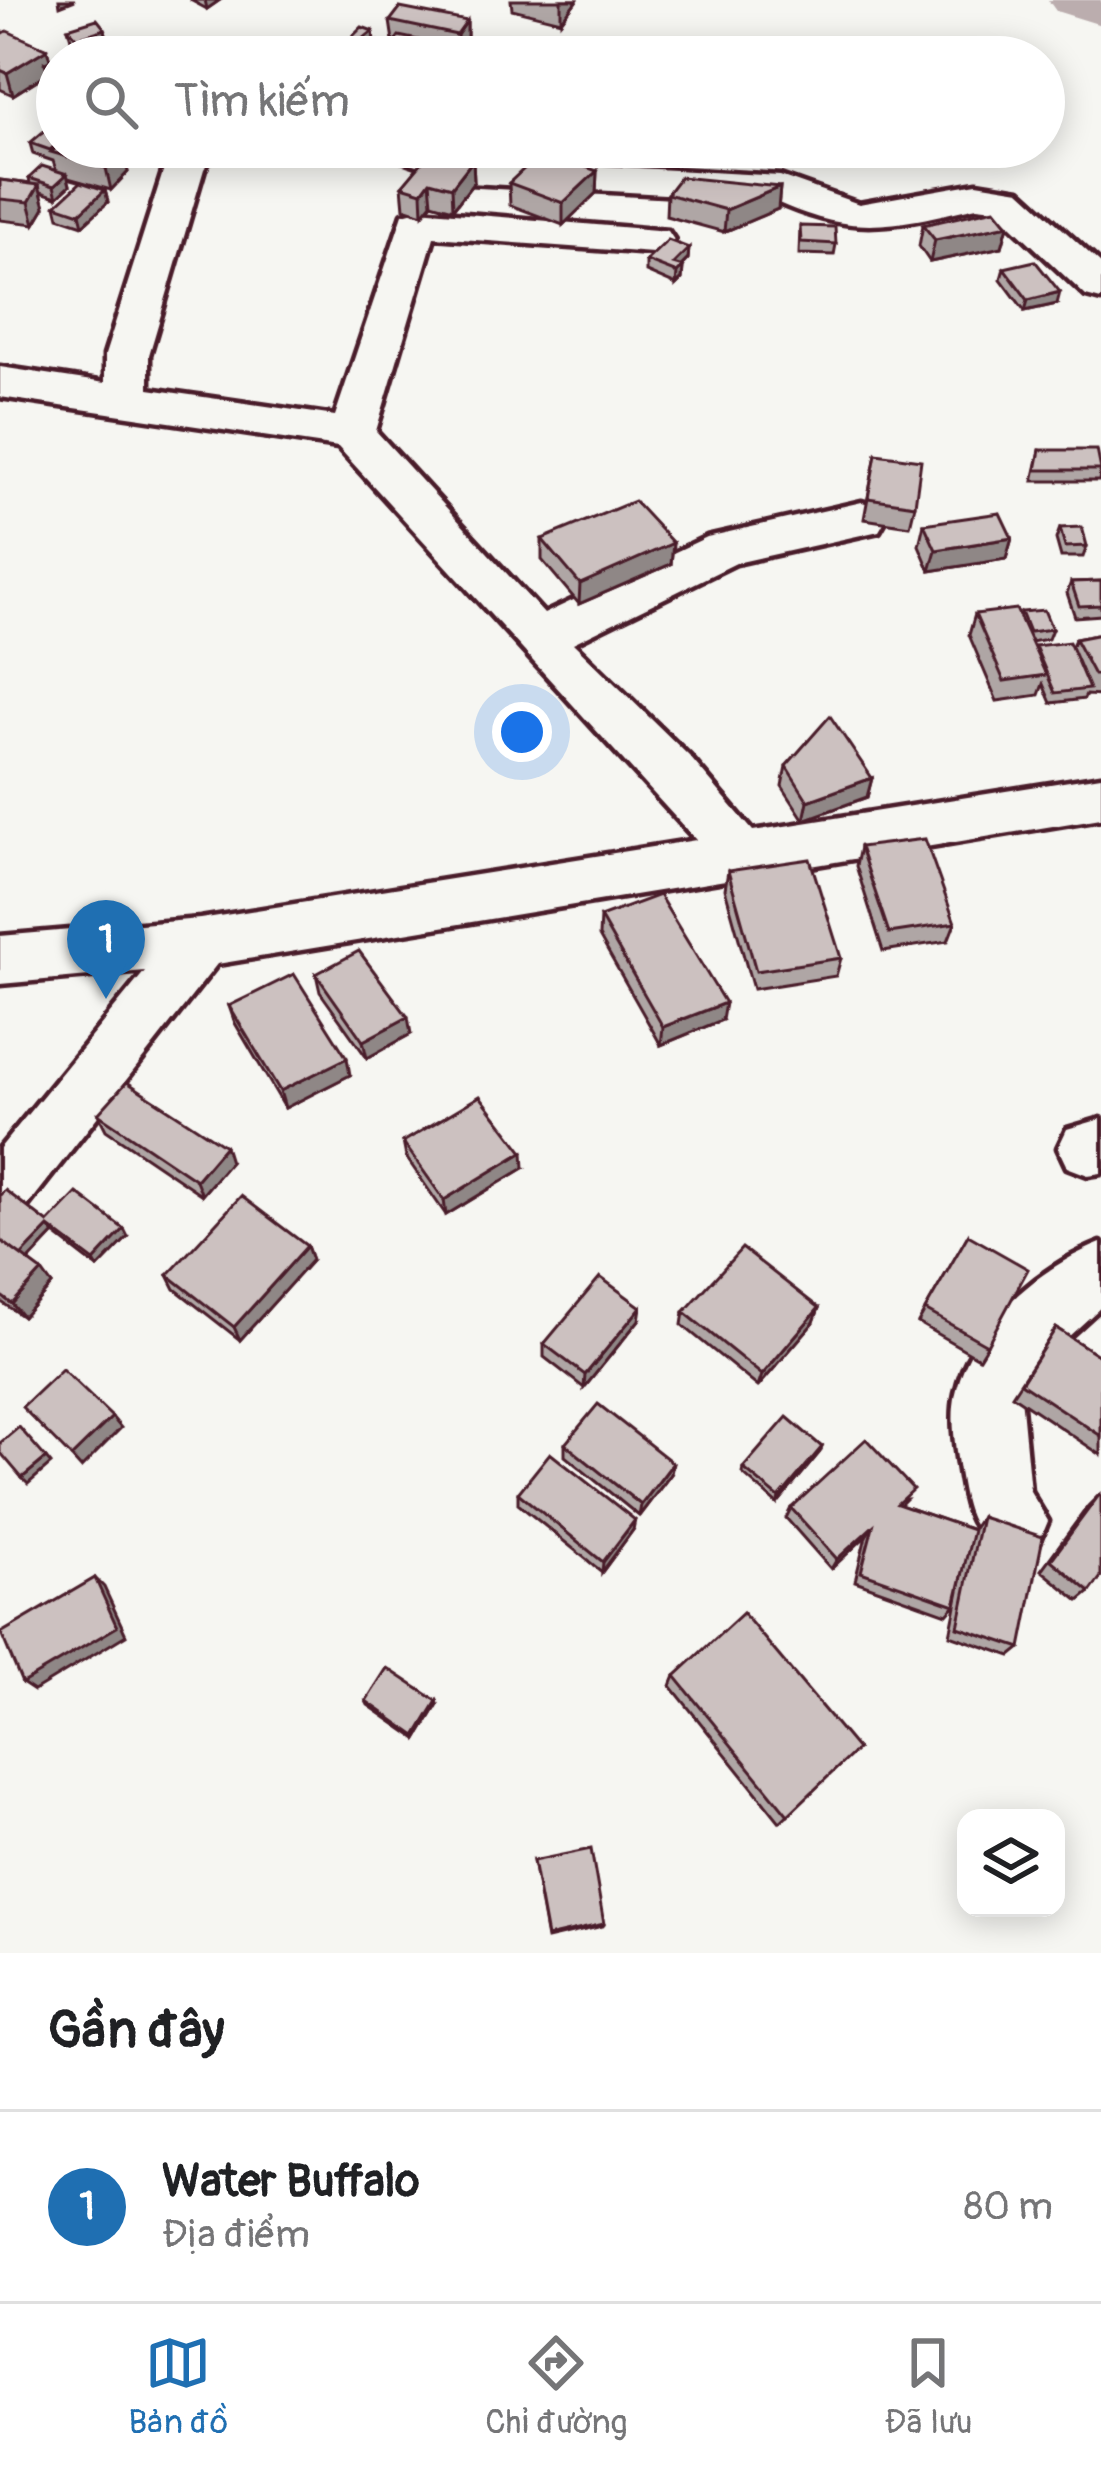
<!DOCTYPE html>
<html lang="vi">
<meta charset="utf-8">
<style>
body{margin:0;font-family:Pangolin,sans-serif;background:#f2f2f2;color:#202124}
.controls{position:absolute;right:36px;bottom:36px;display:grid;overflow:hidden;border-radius:24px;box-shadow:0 6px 30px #0003}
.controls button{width:108px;height:108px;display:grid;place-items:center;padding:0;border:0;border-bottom:3px solid #e0e0e0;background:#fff;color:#202124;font:60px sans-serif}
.you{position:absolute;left:522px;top:732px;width:42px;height:42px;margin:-30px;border:9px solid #fff;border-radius:50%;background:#1a73e8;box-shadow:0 0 0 18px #1a73e833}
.badge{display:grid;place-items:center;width:78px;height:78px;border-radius:50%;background:#1f6fb2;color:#fff;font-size:39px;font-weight:700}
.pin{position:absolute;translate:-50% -99px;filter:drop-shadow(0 3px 6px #0008)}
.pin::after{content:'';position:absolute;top:63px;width:42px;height:36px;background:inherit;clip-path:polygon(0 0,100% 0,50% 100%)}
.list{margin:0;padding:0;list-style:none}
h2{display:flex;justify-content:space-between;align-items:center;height:156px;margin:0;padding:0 48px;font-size:51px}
h2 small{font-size:39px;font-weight:400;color:#757577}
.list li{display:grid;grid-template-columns:78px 1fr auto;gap:36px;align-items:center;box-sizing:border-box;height:192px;padding:0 48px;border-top:3px solid #e0e0e0}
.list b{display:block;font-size:45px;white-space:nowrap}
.list p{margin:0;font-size:39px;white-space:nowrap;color:#757577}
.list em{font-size:39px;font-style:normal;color:#757577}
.icon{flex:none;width:66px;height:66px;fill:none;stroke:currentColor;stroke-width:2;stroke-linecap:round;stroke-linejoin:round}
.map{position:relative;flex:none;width:1101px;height:1953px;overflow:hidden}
.search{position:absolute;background:#fff;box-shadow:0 6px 30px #0003;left:36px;right:36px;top:36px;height:132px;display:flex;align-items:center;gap:30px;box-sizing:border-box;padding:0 42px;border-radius:66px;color:#757577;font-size:45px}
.sheet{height:348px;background:#fff}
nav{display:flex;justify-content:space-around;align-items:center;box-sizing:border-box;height:168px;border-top:3px solid #e0e0e0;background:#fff;font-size:33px;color:#757577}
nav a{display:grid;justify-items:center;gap:6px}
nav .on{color:#1f6fb2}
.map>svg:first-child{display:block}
</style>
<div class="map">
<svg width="1101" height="1953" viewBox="0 0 1101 1953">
<rect width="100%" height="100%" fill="#f6f6f2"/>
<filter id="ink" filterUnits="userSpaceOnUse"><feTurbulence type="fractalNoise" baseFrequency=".00833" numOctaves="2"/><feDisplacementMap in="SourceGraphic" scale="24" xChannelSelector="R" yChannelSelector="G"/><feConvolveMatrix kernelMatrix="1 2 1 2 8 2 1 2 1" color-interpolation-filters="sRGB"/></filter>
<g filter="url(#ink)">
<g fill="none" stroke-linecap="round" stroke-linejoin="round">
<!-- river -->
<path fill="#bbadae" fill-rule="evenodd" d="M1048 0H1101V25L1056 11Z"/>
<defs>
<g id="minor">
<path d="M509 38 522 41 525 57H487L496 41Z"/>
<path d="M178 147H218L204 169 149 355V389L335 416 403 214 418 210 668 231 674 240 668 249 653 253 434 237 376 431 544 614 707 537 862 502 879 507 886 519 879 531 736 563 573 643 689 756 753 831 1101 776V818L217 964 22 1213 0 1221V1148L145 971 0 984V936L200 919 696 840 338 447 0 397V367L105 383V355L164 169Z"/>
<path d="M382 147H440L475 159 780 176 859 204 977 183 1020 190 1101 264V300L1086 296 994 209 977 207C893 226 853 238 772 200L470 183 388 155Z"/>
<path d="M1101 1119V1173L1088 1175 1067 1167 1058 1148 1067 1129Z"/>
<path d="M1101 1243V1307L1056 1348 1021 1396 1030 1491 1048 1521 1038 1545 1014 1555C974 1539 967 1519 960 1477 956 1451 950 1420 956 1393 971 1325 1039 1267 1101 1243Z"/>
</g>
</defs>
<!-- minor casing -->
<use href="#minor" stroke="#4a1f2b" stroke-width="9"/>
<!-- minor -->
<use href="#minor" fill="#f6f6f2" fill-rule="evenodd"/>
</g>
<!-- wall -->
<g fill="#afa6a5" stroke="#4a1f2b" stroke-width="3">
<path d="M190 0H220L207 9Z"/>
<path d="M511 0H577L561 21 512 9Z"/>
<path d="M390 21H467V43L458 57 432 51V54L446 57H409L395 54Z"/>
<path d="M68 28 105 29 107 40 79 49 71 39Z"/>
<path d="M0 35 47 49 50 61 57 57V80L48 73 13 95 0 89Z"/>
<path d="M374 42 356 57H344L343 46Z"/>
<path d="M30 143 57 147 123 150 128 172 111 190 68 178 70 185 57 197 41 192 45 207 35 224 0 220V180L30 184 29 178 56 170 53 161 33 154Z"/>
<path d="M473 160 474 182 453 209 432 203 423 214 404 208 402 186Z"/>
<path d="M597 171 596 193 563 225 510 205 509 183Z"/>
<path d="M780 187 778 209 724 232 666 216 667 194Z"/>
<path d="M105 190 108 202 83 225 59 217 56 205Z"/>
<path d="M923 225H1008L1002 247 930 262 919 246Z"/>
<path d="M800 226 836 244 834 255 799 254Z"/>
<path d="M689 248 688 259 681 267H683L682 279 676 285 646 272V261Z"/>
<path d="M1004 268 1057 304 1025 311 1001 279Z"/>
<path d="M1040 450 1101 465 1099 481H1033Z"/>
<path d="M876 454 915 505 910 526 864 519Z"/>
<path d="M924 524 1012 538 1006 559 930 571 919 545Z"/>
<path d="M1060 528 1087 546 1083 557H1061L1056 539Z"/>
<path d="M542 539 673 543 671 564 579 604 542 560Z"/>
<path d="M1101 581V615L1075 617 1067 593 1071 582Z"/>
<path d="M1021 612 1052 629 1048 639 1031 642 1034 649 1035 646 1071 648 1075 639 1101 634V696L1086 695 1084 699 1051 703 1043 684 1039 695 997 701 969 635 975 614 1020 615Z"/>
<path d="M786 766 872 778 867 797 804 820 782 786Z"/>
<path d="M860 847 955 923 948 941 883 951 856 866Z"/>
<path d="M728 871 841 958 836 976 753 989 725 889Z"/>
<path d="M600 917 722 1020 661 1045 599 936Z"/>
<path d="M316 974 411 1034 367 1058 320 992Z"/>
<path d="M229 1006 350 1075 285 1108 235 1023Z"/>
<path d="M98 1114 230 1162 202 1195 106 1130Z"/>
<path d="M403 1142 524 1168 446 1215 406 1157Z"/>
<path d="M0 1195 48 1223 128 1237 98 1268 54 1234 29 1261 52 1285 23 1317 0 1301Z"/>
<path d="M968 1235 987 1345 979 1358 918 1323Z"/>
<path d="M307 1246 312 1260 240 1340 175 1289 168 1275Z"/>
<path d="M819 1308 814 1322 758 1387 682 1325 684 1312Z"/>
<path d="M639 1320 584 1388 544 1357V1344Z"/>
<path d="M1056 1328 1101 1357V1455L1012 1395Z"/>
<path d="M565 1444 671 1474 639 1516 565 1456Z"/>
<path d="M822 1447 820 1452 777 1504 742 1473 743 1468Z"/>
<path d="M518 1493 633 1530 602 1572 518 1504Z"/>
<path d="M1099 1495 1090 1592 1079 1601 1041 1570 1088 1506Z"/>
<path d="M906 1499 900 1505 972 1530 981 1517 1021 1648 1011 1656 950 1635 964 1566 955 1605 947 1614 855 1581 866 1536 831 1569 786 1518 791 1508Z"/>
<path d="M675 1676 857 1749 780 1822 671 1686Z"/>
<path d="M366 1701H437L438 1704 417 1739 368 1705Z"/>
<path d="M533 1861 604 1924 603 1926 547 1939Z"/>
</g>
<!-- shaded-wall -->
<g fill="#8f8786" stroke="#4a1f2b" stroke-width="3">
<path d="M59 0H75L60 6Z"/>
<path d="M205 0H220L207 9Z"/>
<path d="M561 0H577L561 21Z"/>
<path d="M467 21V43L458 57 457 35Z"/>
<path d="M105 29 107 40 79 49 77 38Z"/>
<path d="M373 31 374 42 356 57H353L352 48Z"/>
<path d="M47 49 52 67 45 63 48 73 13 95 7 73Z"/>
<path d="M123 150 128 172 111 190 106 168Z"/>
<path d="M473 160 474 182 453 209 452 187Z"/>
<path d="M597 171 596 193 563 225V203Z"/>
<path d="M67 174 70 185 57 197 54 186Z"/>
<path d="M430 181 432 203 423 214 422 192Z"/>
<path d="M39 185 45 207 35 224 29 202Z"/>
<path d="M780 187 778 209 724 232 726 210Z"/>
<path d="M105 190 108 202 83 225 80 213Z"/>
<path d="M1008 225 1002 247 930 262 935 240Z"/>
<path d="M689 248 688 259 675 272 673 264Z"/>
<path d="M683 267 682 279 676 285 677 273Z"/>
<path d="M1060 292 1057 304 1025 311 1028 300Z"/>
<path d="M1012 538 1006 559 930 571 936 550Z"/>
<path d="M673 543 671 564 579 604 580 584Z"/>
<path d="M872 778 867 797 804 820 808 801Z"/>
<path d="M725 1003 722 1020 661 1045 663 1027Z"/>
<path d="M408 1017 411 1034 367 1058 363 1041Z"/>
<path d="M347 1058 350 1075 285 1108 280 1091Z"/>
<path d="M225 1146 230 1162 202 1195 196 1180Z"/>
<path d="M523 1152 524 1168 446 1215 444 1200Z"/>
<path d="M49 1227 54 1234 25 1264 20 1257Z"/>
<path d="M124 1229 128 1237 98 1268 94 1261Z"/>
<path d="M307 1246 312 1260 240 1340 234 1327Z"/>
<path d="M42 1271 52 1285 23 1317 12 1304Z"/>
<path d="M641 1307 639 1320 584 1388 585 1375Z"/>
<path d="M819 1308 814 1322 758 1387 762 1375Z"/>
<path d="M112 1417 121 1428 81 1468 71 1457Z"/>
<path d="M822 1447 820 1452 777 1504 779 1498Z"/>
<path d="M46 1458 51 1464 28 1484 22 1478Z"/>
<path d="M673 1463 671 1474 639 1516 641 1505Z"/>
<path d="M635 1520 633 1530 602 1572 603 1562Z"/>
<path d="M873 1526 866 1536 831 1569 837 1559Z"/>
<path d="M95 1578 104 1587 126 1635 34 1691 22 1683Z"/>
<path d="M437 1701 438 1704 417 1739 416 1736Z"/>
</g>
<!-- building -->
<g fill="#ccc1c0" stroke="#4a1f2b" stroke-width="3">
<path d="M400 8 467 21 457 35 390 21Z"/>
<path d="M97 19 105 29 77 38 68 28Z"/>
<path d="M362 27 373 31 352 48 343 46Z"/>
<path d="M7 31 47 49 7 73 0 70V35Z"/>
<path d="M399 36 432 43 426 50 394 43Z"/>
<path d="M528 39 570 50 564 57H512Z"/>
<path d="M57 57V70L45 63Z"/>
<path d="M49 127 57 129V144L50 150 30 143Z"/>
<path d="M57 147H110L123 150 106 168 51 152Z"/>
<path d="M433 149 473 160 452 187 430 181 422 192 402 186Z"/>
<path d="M543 151 597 171 563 203 509 183Z"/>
<path d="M42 166 67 174 54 186 29 178Z"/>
<path d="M680 177 780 187 726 210 667 194Z"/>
<path d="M0 180 39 185 29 202 0 199Z"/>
<path d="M81 182 105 190 80 213 56 205Z"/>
<path d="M995 209 1008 225 935 240 923 225Z"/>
<path d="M800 226 835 227 836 244 801 242Z"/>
<path d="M668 240 689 248 673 264 683 267 677 273 646 261Z"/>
<path d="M1035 261 1060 292 1028 300 1004 268Z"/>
<path d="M1040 450H1097L1101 470H1036Z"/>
<path d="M876 454 921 460 915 505 868 498Z"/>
<path d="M634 501 673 543 580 584 542 539Z"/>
<path d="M1000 513 1012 538 936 550 924 524Z"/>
<path d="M1082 527 1087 546 1065 547 1060 528Z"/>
<path d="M1101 581V605L1079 606 1071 582Z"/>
<path d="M1016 609 1046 675 1004 681 975 614Z"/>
<path d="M1044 610 1052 629 1029 632 1021 612Z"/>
<path d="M1101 634V675H1094L1075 639Z"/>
<path d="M1069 642 1089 689 1055 693 1035 646Z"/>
<path d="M830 716 872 778 808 801 786 766Z"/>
<path d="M925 839 955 923 889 933 860 847Z"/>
<path d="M810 859 841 958 756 971 728 871Z"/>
<path d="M659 895 725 1003 663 1027 600 917Z"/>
<path d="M359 951 408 1017 363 1041 316 974Z"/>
<path d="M294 974 347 1058 280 1091 229 1006Z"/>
<path d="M127 1082 225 1146 196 1180 98 1114Z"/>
<path d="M480 1096 523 1152 444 1200 403 1142Z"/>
<path d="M5 1190 48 1223 77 1193 124 1229 94 1261 49 1227 21 1256 0 1240V1195Z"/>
<path d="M241 1196 307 1246 234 1327 168 1275Z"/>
<path d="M968 1235 1028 1269 987 1345 925 1310Z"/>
<path d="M0 1240 42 1271 12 1304 0 1295Z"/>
<path d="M742 1248 819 1308 762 1375 684 1312Z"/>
<path d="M600 1277 641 1307 585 1375 544 1344Z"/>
<path d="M1056 1328 1101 1357V1436L1021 1383Z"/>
<path d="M62 1369 112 1417 71 1457 22 1407Z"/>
<path d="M598 1404 673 1463 641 1505 565 1444Z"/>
<path d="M787 1417 822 1447 779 1498 743 1468Z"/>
<path d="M19 1427 46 1458 22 1478 0 1452V1443Z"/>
<path d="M866 1439 913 1489 897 1504 973 1530 955 1605 861 1572 873 1526 837 1559 791 1508Z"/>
<path d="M550 1453 635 1520 603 1562 518 1493Z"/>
<path d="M1099 1495 1101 1496V1577L1090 1592 1051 1560Z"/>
<path d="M981 1517 1043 1537 1021 1648 958 1627Z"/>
<path d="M95 1578 117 1627 22 1683 1 1633Z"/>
<path d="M743 1613 857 1749 788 1815 675 1676Z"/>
<path d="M387 1668 437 1701 416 1736 366 1701Z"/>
<path d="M591 1849 604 1924 547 1937 533 1861Z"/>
</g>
</g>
</svg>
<div class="controls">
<button><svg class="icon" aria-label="layers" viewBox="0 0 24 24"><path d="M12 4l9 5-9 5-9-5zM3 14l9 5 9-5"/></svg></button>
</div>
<div class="you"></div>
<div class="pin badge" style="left:106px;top:999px">1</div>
<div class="search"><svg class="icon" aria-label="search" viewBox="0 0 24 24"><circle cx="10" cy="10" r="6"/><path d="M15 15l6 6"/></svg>Tìm kiếm</div>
</div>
<section class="sheet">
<h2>Gần đây<small></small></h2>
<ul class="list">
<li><span class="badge">1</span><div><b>Water Buffalo</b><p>Địa điểm</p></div><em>80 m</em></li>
</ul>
</section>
<nav>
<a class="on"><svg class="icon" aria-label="map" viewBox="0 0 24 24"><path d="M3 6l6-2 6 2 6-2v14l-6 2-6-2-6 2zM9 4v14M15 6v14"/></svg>Bản đồ</a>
<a><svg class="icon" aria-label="directions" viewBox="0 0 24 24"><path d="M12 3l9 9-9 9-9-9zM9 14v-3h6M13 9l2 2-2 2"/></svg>Chỉ đường</a>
<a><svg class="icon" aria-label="saved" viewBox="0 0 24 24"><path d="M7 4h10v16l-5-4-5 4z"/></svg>Đã lưu</a>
</nav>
